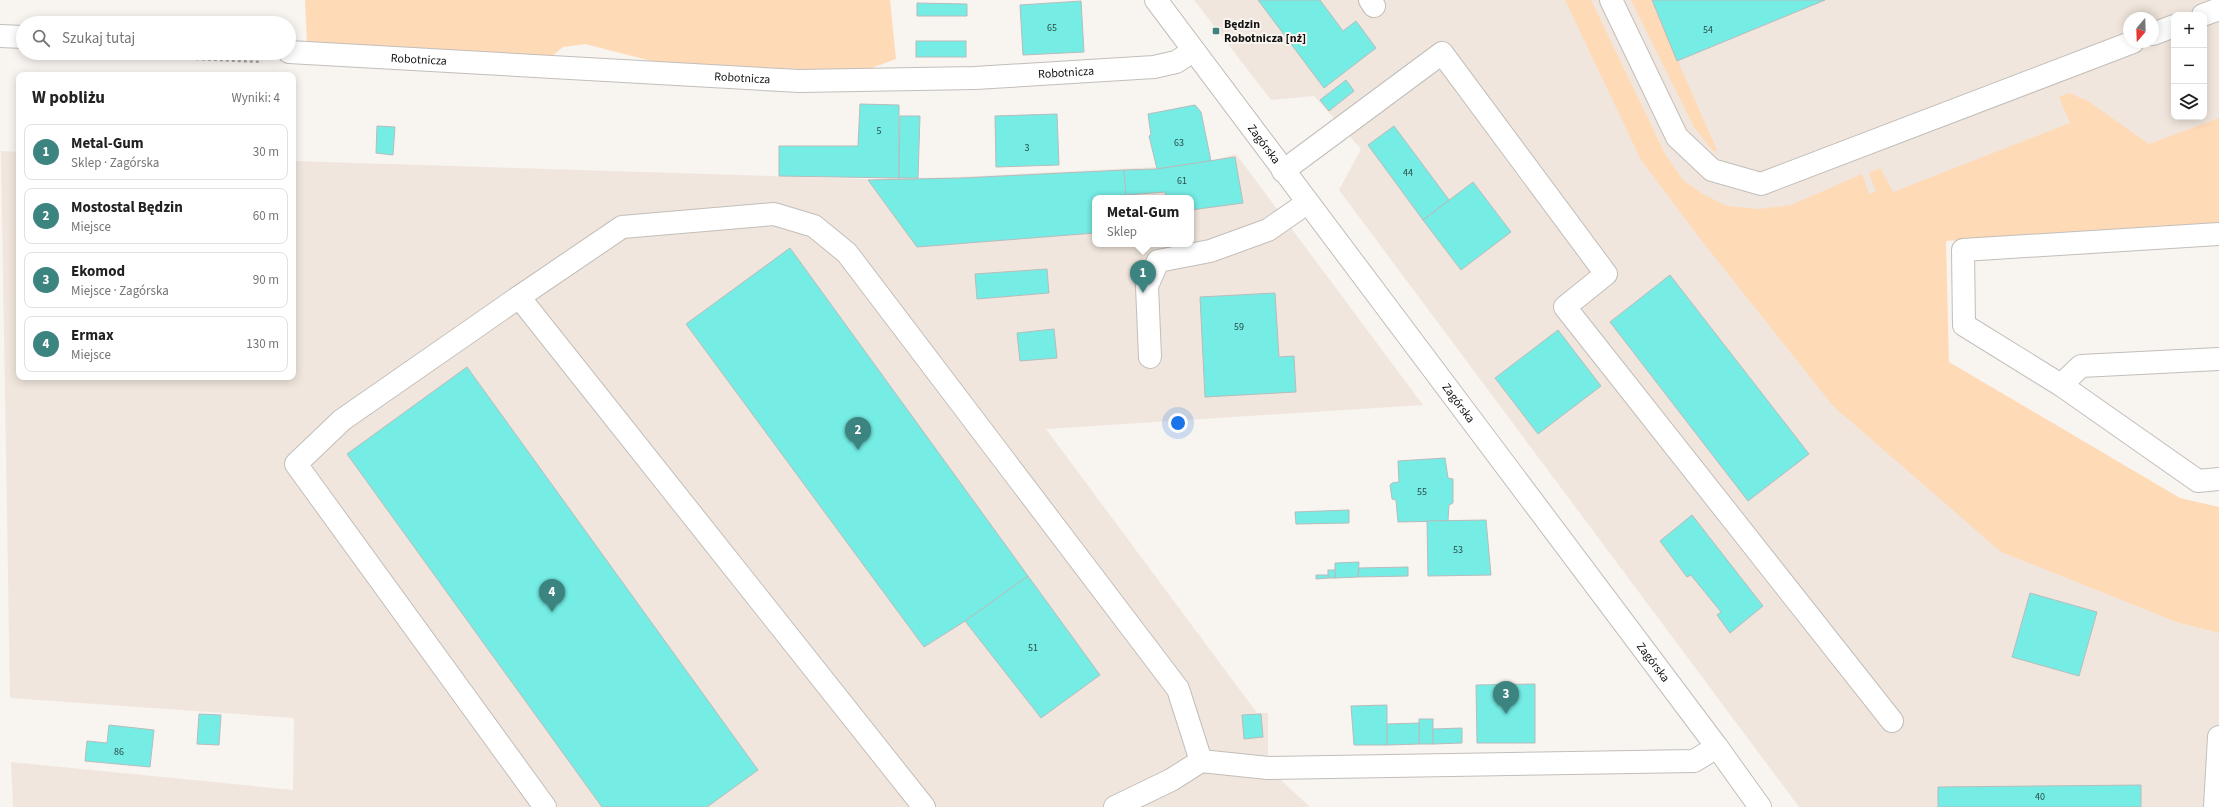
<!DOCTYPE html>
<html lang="pl">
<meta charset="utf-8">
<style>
body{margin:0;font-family:"Source Sans 3",sans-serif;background:#f2f2f2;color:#222}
.controls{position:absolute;right:12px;top:12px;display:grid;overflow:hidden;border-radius:8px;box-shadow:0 2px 10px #0003}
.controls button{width:36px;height:36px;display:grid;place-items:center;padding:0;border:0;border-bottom:1px solid #e0e0e0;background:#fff;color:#222;font:20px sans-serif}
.compass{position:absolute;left:2123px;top:12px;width:36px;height:36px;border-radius:50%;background:#fff;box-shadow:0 2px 10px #0003;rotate:199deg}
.you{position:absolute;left:1178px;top:423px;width:14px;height:14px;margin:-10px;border:3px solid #fff;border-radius:50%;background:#1a73e8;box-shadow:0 0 0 6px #1a73e833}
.badge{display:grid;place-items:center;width:26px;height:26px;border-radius:50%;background:#3c847f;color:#fff;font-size:13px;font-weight:700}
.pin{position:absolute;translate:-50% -33px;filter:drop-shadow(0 1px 2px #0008)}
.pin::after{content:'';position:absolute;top:21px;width:14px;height:12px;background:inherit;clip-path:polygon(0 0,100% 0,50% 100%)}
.popup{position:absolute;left:1092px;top:195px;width:102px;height:52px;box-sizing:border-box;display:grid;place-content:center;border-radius:8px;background:#fff;filter:drop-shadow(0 1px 3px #0005);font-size:13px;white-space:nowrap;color:#767676}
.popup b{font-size:15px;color:#222}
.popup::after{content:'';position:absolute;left:50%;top:100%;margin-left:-8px;border:8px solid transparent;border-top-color:#fff}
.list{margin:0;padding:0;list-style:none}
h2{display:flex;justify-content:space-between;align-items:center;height:52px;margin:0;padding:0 16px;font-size:17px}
h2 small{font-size:13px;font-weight:400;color:#767676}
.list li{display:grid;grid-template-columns:26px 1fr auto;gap:12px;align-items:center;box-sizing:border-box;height:56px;margin:0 8px 8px;padding:0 8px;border:1px solid #e0e0e0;border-radius:8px}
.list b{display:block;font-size:15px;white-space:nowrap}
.list p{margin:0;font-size:13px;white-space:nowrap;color:#767676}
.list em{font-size:13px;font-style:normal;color:#767676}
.icon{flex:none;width:22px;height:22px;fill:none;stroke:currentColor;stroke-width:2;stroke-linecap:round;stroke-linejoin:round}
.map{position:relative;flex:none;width:2219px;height:807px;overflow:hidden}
.search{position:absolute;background:#fff;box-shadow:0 2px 10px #0003;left:16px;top:16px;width:280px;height:44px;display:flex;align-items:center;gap:10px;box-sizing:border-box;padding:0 14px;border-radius:22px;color:#767676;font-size:15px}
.panel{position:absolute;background:#fff;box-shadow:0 2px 10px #0003;left:16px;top:72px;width:280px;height:308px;border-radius:8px}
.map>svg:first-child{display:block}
</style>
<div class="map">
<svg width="2219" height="807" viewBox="0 0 2219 807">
<rect width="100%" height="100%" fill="#f8f4f0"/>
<!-- built -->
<g fill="#f0e6dd" fill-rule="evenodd">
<path d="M1194 0H2219V190L1699 236 2179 623 2219 633V807H1799L1339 190 1361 149 1314 96 1271 100ZM2174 15H2204V117H2174ZM2129 18H2153V42H2129Z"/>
<path d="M1 151 19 152V377H293V161L864 179 959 177 1157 167 1211 161 1236 154 1423 405 1046 429 1257 713H1268V768L1310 807H13L11 762 293 790 294 718 10 698ZM1095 198H1191V244H1095Z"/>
</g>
<!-- green -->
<g fill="#ffdab7">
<path d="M305 0H890L896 59 866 70 675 67 585 44 563 47 551 57 307 42Z"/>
<path d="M1565 0H1591L1665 154 1683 180 1701 193 1727 206 1759 209 1791 205 1862 174 1869 194 1876 191 1869 173 1880 168 1893 192 2070 123 2059 97 2069 93 2088 101 2149 144 2219 118V223L1946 241 1949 362 2180 498 2219 507V633L2179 623 2001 552 1833 406 1698 236 1641 160Z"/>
<path d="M1631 0H1651L1717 150 1713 151 1694 127Z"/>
</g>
<!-- building -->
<g fill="#75ede5" stroke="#b6bcbc">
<path d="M1258 0H1320L1343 31 1356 21 1376 48 1324 88Z"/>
<path d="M1652 0H1825L1677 61Z"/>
<path d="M1081 1 1084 52 1023 55 1020 5Z"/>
<path d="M917 3 967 4V16H917Z"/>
<rect x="916" y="41" width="50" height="16"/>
<path d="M1346 80 1354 91 1329 111 1320 100Z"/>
<path d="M860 104 899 105V178L779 176V146H858Z"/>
<path d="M1195 105 1201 112 1211 161 1157 169 1149 136 1151 135 1148 114Z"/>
<path d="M1057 114 1059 165 996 167 995 116Z"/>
<path d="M900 116H920L918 178H899Z"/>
<path d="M377 126 395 127 393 155 376 153Z"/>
<path d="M1394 126 1449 200 1423 220 1368 145Z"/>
<path d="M1235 157 1243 203 1191 210V198H1166L1165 192 1125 195 1124 170 1157 169Z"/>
<path d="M1124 170 1126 198H1095V233L917 247 868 180 962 178Z"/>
<path d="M1473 182 1511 232 1461 270 1423 220Z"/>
<path d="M790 248 1028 576 965 621 924 647 686 324Z"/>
<path d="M1047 269 1049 293 977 299 975 274Z"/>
<path d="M1670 275 1809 454 1748 501 1610 322Z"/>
<path d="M1275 293 1279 357 1294 356 1296 392 1205 397 1200 297Z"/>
<path d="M1054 329 1057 358 1020 361 1017 333Z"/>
<path d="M1558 330 1601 386 1538 434 1495 378Z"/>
<path d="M467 367 758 770 707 807H602L347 454Z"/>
<path d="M1445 458 1448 478 1453 479V503L1449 505 1448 521 1398 522 1396 500 1392 499 1390 485 1392 483 1399 482 1398 461Z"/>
<path d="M1349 510V523L1296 524 1295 512Z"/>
<path d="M1692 515 1763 606 1730 633 1717 615 1721 612 1691 575 1687 577 1660 541Z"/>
<path d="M1486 520 1491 575 1428 576 1427 521Z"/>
<path d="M1359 562 1358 577 1335 578V563Z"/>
<path d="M1408 567V576L1358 577 1359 568Z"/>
<rect x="1328" y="570" width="7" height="8"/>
<path d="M1316 575H1328V578L1316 579Z"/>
<path d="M1028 576 1100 675 1041 718 965 621Z"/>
<path d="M2030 593 2097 612 2079 676 2012 657Z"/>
<path d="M1535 684V743H1477L1476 685Z"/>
<path d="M1387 705V745H1354L1351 706Z"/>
<path d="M199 714 221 715 219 745 197 744Z"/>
<path d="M1261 714 1263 737 1244 739 1242 715Z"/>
<rect x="1419" y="719" width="14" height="25"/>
<path d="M1419 723V744L1387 745V724Z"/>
<path d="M109 725 154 730 150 767 85 761 87 741 107 743Z"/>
<path d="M1462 728V743L1433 744V729Z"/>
<path d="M2141 785V807H1938V787Z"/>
</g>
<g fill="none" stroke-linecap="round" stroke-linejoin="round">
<defs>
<g id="minor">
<path id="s1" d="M1156 0 1717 747 1760 807"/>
<path d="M1370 0 1374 6"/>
<path d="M1611 0 1677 137 1712 170 1761 184 2133 42"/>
<path d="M2203 15 2219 9"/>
<path d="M2153 34 2174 26"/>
<path d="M0 36 23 37"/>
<path id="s2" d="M289 52 799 81 975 78 1154 67 1176 62 1193 51"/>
<path d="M1283 171 1442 53 1606 274 1565 307 1892 721"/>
<path d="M2219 234 1963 250 1964 325 2061 385 2081 366 2219 359"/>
<path d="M519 297 622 227 774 214 814 226 847 253 1178 689 1201 761"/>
<path d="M1150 357 1147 286 1158 261 1210 251 1268 230 1307 203"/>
<path d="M2061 385 2198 481 2219 479"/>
<path d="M545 807 296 464 342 420 519 297 924 807"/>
<path d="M1115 807 1171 780 1201 761 1268 768 1694 761 1717 747"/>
<path d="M2215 807 2219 737"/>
</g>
</defs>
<!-- minor casing -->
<use href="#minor" stroke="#c2beba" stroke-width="24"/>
<!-- path -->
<path stroke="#a9a6a2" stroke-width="2.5" stroke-dasharray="3 3" stroke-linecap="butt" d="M64 53 262 62"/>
<!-- minor -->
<use href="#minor" stroke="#fff" stroke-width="22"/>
</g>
<!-- markers -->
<rect fill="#3c847f" stroke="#f8f4f0" stroke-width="1.5" x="1212" y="27" width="8" height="8" rx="2"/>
<g text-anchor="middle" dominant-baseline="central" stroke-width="4" stroke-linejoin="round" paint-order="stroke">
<!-- number labels -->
<g font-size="10" fill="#2c4945">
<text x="1052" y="28">65</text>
<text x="1708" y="30">54</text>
<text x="879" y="131">5</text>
<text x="1179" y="143">63</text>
<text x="1027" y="148">3</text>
<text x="1408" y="173">44</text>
<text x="1182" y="181">61</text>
<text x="1239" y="327">59</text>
<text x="1422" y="492">55</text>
<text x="1458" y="550">53</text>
<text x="1033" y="648">51</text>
<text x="119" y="752">86</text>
<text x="2040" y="797">40</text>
</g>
<!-- poi labels -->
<g font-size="12" font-weight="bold" fill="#131210" stroke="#f8f4f0" text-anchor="start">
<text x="1224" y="24">Będzin<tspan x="1224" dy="14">Robotnicza [nż]</tspan></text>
</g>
<!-- street labels -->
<g font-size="12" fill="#131210" stroke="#f8f4f0">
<text stroke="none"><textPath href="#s2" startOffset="130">Robotnicza</textPath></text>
<text stroke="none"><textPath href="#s2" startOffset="778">Robotnicza</textPath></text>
<text stroke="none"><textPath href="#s2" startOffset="454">Robotnicza</textPath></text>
<text stroke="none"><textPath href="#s1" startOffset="180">Zagórska</textPath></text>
<text stroke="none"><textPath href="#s1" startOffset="504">Zagórska</textPath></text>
<text stroke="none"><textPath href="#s1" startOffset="828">Zagórska</textPath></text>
</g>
</g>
</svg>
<div class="controls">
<button>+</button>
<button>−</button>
<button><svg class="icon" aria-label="layers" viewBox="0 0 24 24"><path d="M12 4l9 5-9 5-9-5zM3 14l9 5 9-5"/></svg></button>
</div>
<svg class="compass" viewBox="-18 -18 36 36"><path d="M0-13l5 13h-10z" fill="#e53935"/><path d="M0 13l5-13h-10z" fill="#767676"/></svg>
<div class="you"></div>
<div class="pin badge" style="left:1143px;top:293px">1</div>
<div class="popup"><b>Metal-Gum</b>Sklep</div>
<div class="pin badge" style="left:858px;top:450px">2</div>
<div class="pin badge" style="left:1506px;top:714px">3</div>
<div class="pin badge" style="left:552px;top:612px">4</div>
<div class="search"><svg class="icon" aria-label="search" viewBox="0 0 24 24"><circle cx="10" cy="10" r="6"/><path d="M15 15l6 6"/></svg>Szukaj tutaj</div>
<section class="panel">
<h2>W pobliżu<small>Wyniki: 4</small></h2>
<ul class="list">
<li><span class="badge">1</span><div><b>Metal-Gum</b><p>Sklep · Zagórska</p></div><em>30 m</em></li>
<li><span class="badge">2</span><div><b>Mostostal Będzin</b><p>Miejsce</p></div><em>60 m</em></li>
<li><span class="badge">3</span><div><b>Ekomod</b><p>Miejsce · Zagórska</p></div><em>90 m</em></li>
<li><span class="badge">4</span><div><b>Ermax</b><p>Miejsce</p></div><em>130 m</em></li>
</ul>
</section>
</div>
